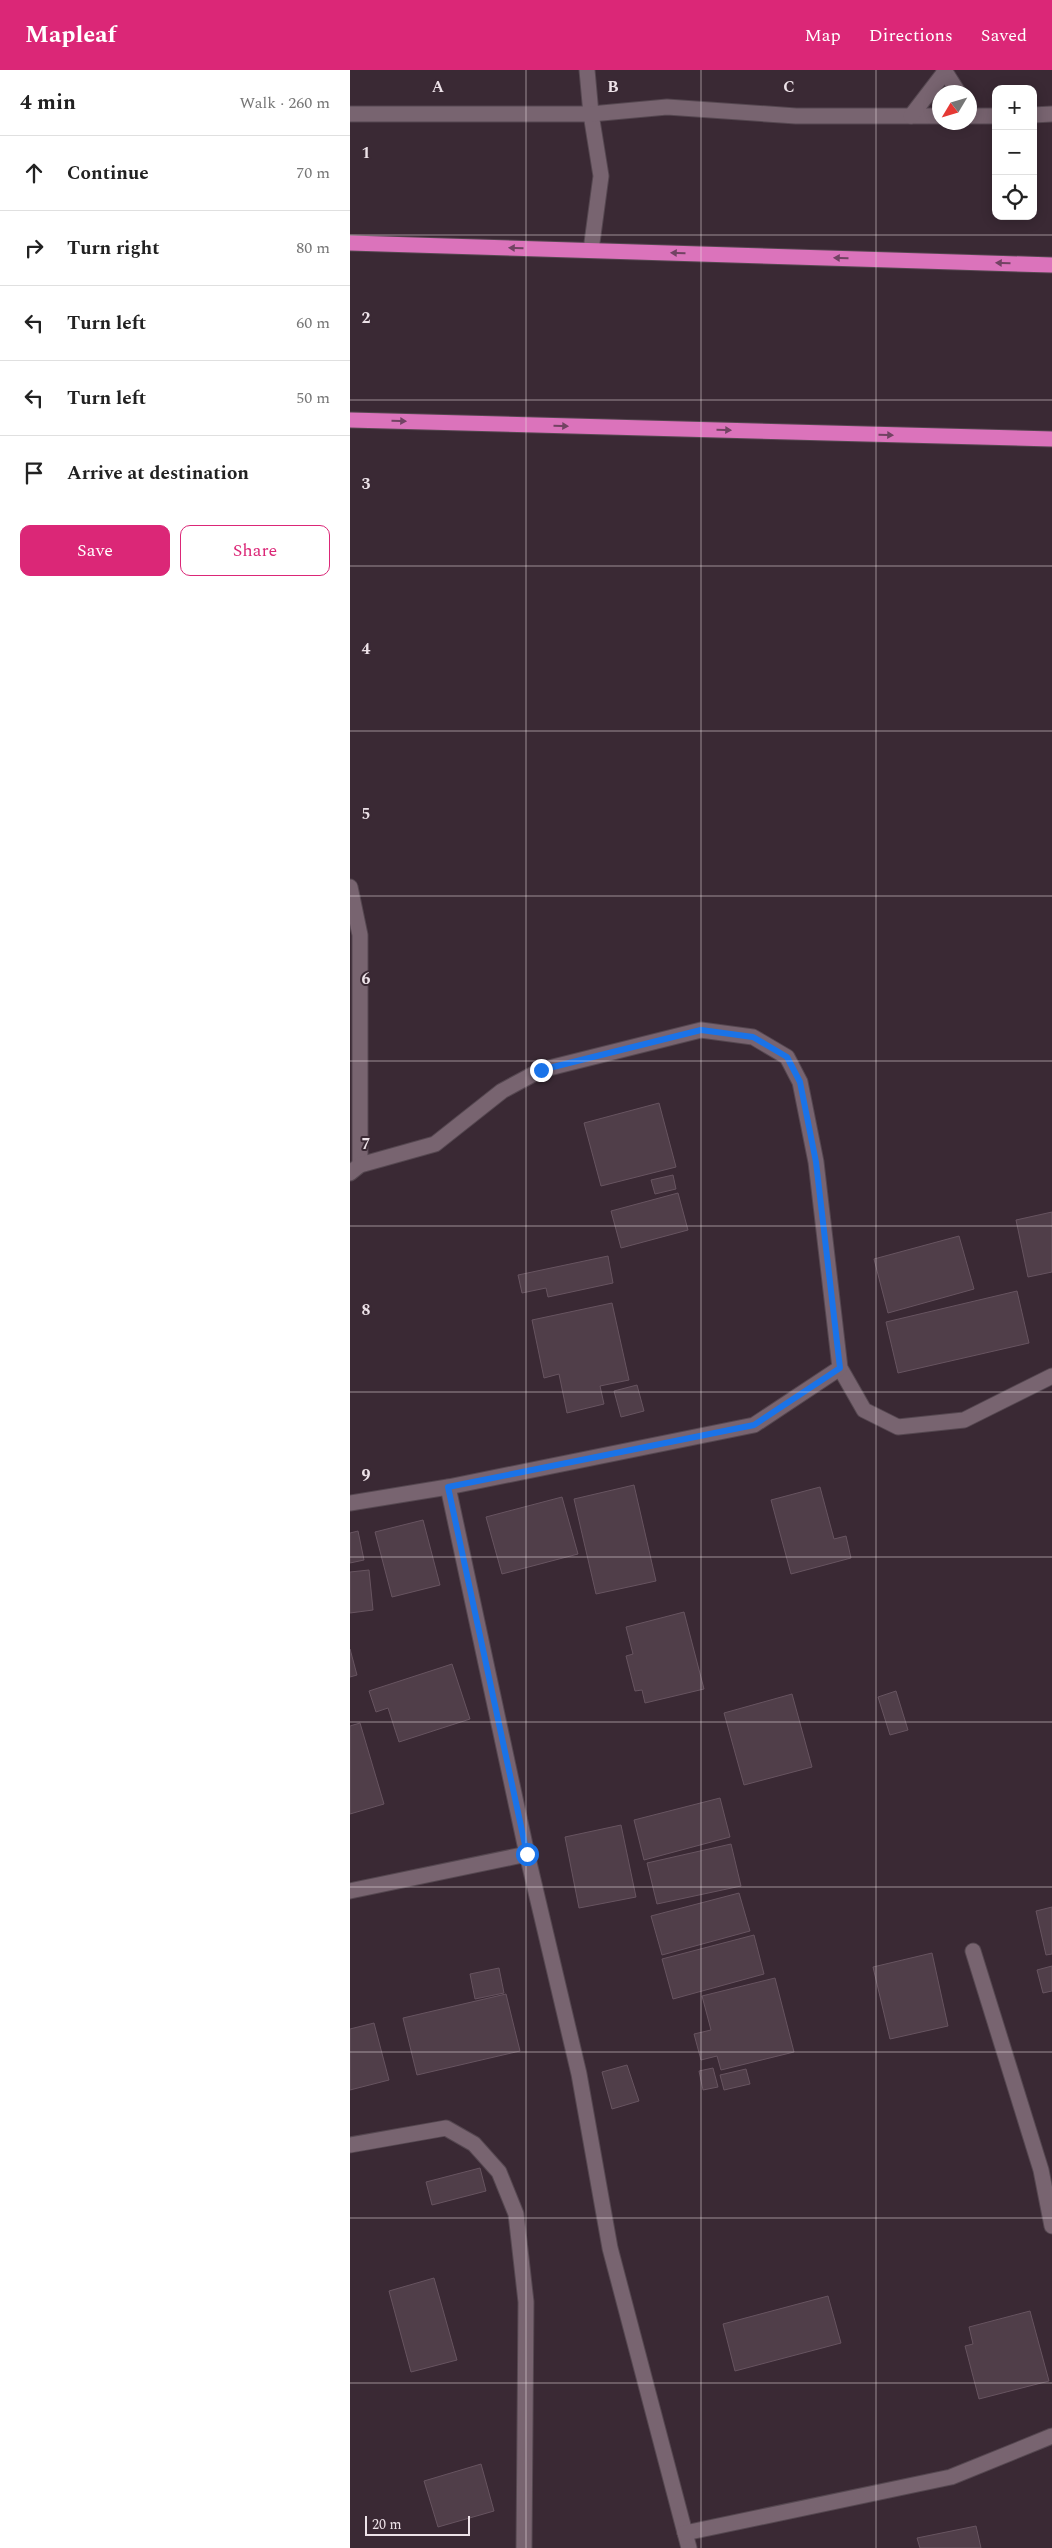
<!DOCTYPE html>
<meta charset="utf-8">
<style>
body{margin:0;font-family:Spectral,serif;background:#f2f2f2;color:#222}
.controls{position:absolute;right:15px;top:15px;display:grid;overflow:hidden;border-radius:10px;box-shadow:0 2px 12px #0003}
.controls button{width:45px;height:45px;display:grid;place-items:center;padding:0;border:0;border-bottom:1px solid #e0e0e0;background:#fff;color:#222;font:25px sans-serif}
.compass{position:absolute;left:582px;top:15px;width:45px;height:45px;border-radius:50%;background:#fff;box-shadow:0 2px 12px #0003;rotate:232deg}
.scale{position:absolute;left:15px;bottom:12px;width:105px;box-sizing:border-box;padding-left:5px;border:2px solid #ede2e8;border-top:0;font-size:14px;line-height:18px;white-space:nowrap;color:#ede2e8;-webkit-text-stroke:4px #3a2934;paint-order:stroke}
.stop{position:absolute;width:15px;height:15px;margin:-11px;border:4px solid #1a73e8;border-radius:50%;background:#fff}
.stop.end{background:#1a73e8;border-color:#fff;box-shadow:0 1px 5px #0008}
.list{margin:0;padding:0;list-style:none}
h2{display:flex;justify-content:space-between;align-items:center;height:65px;margin:0;padding:0 20px;font-size:21px}
h2 small{font-size:16px;font-weight:400;color:#767676}
.list li{display:grid;grid-template-columns:32px 1fr auto;gap:15px;align-items:center;box-sizing:border-box;height:75px;padding:0 20px;border-top:1px solid #e0e0e0}
.list b{display:block;font-size:19px;white-space:nowrap}
.list em{font-size:16px;font-style:normal;color:#767676}
.actions{display:flex;gap:10px;padding:15px 20px}
.actions a{flex:1;padding:11px 0;border:1px solid #db2777;border-radius:10px;text-align:center;font-size:18px;color:#db2777}
.actions .main{background:#db2777;color:#fff}
.icon{flex:none;width:28px;height:28px;fill:none;stroke:currentColor;stroke-width:2;stroke-linecap:round;stroke-linejoin:round}
.map{position:relative;flex:none;width:702px;height:2478px;overflow:hidden}
header{display:flex;align-items:center;gap:30px;box-sizing:border-box;height:70px;padding:0 25px;background:#db2777;color:#fff}
header strong{font-size:24px}
nav{display:flex;gap:28px;margin-inline-start:auto;font-size:18px}
main{display:flex}
aside{flex:1;background:#fff}
.map>svg:first-child{display:block}
</style>
<header>
<strong>Mapleaf</strong>
<nav><a>Map</a><a>Directions</a><a>Saved</a></nav>
</header>
<main>
<aside>
<h2>4 min<small>Walk · 260 m</small></h2>
<ul class="list">
<li><svg class="icon" aria-label="ahead" viewBox="0 0 24 24"><path d="M12 20V5M6 11l6-6 6 6"/></svg><div><b>Continue</b></div><em>70 m</em></li>
<li><svg class="icon" aria-label="right" viewBox="0 0 24 24"><path d="M7 20v-9h11M14 6l5 5-5 5"/></svg><div><b>Turn right</b></div><em>80 m</em></li>
<li><svg class="icon" aria-label="left" viewBox="0 0 24 24"><path d="M17 20v-9H6M10 6l-5 5 5 5"/></svg><div><b>Turn left</b></div><em>60 m</em></li>
<li><svg class="icon" aria-label="left" viewBox="0 0 24 24"><path d="M17 20v-9H6M10 6l-5 5 5 5"/></svg><div><b>Turn left</b></div><em>50 m</em></li>
<li><svg class="icon" aria-label="arrive" viewBox="0 0 24 24"><path d="M6 21V4h12l-3 4 3 4H6"/></svg><div><b>Arrive at destination</b></div></li>
</ul>
<div class="actions"><a class="main">Save</a><a>Share</a></div>
</aside>
<div class="map">
<svg width="702" height="2478" viewBox="0 0 702 2478">
<rect width="100%" height="100%" fill="#3a2934"/>
<!-- building -->
<g fill="#503e49" stroke="#675460">
<path d="M309 1033 326 1097 251 1116 234 1053Z"/>
<path d="M323 1105 326 1119 305 1124 301 1110Z"/>
<path d="M328 1123 338 1160 271 1178 261 1141Z"/>
<path d="M702 1142V1202L678 1207 666 1150Z"/>
<path d="M609 1166 624 1219 538 1243 524 1189Z"/>
<path d="M258 1186 263 1213 198 1227 196 1218 172 1223 168 1205Z"/>
<path d="M667 1221 679 1273 548 1303 536 1252Z"/>
<path d="M262 1233 279 1310 250 1316 254 1334 217 1343 209 1304 194 1308 182 1250Z"/>
<path d="M287 1315 294 1341 271 1347 264 1321Z"/>
<path d="M284 1415 306 1511 246 1524 224 1429Z"/>
<path d="M470 1417 484 1469 496 1466 501 1488 441 1504 421 1430Z"/>
<path d="M212 1427 228 1484 152 1504 136 1447Z"/>
<path d="M73 1450 90 1515 42 1527 25 1462Z"/>
<path d="M8 1461 14 1490 0 1493V1463Z"/>
<path d="M19 1500 23 1540 0 1543V1502Z"/>
<path d="M334 1542 354 1619 295 1633 292 1620 285 1621 276 1586 283 1584 276 1557Z"/>
<path d="M0 1579 7 1605 0 1607Z"/>
<path d="M102 1594 120 1649 49 1672 38 1638 26 1642 19 1621Z"/>
<path d="M546 1621 558 1660 540 1665 528 1627Z"/>
<path d="M442 1624 462 1697 394 1715 374 1643Z"/>
<path d="M10 1653 34 1734 0 1744V1656Z"/>
<path d="M370 1728 380 1767 294 1790 284 1750Z"/>
<path d="M271 1755 286 1827 229 1838 215 1767Z"/>
<path d="M381 1774 391 1816 307 1834 297 1793Z"/>
<path d="M389 1823 400 1861 312 1885 301 1846Z"/>
<path d="M702 1837V1884L696 1885 686 1841Z"/>
<path d="M404 1865 414 1904 323 1929 312 1889Z"/>
<path d="M582 1883 598 1956 540 1969 523 1897Z"/>
<path d="M702 1896V1921L693 1923 687 1900Z"/>
<path d="M149 1898 154 1923 125 1929 120 1904Z"/>
<path d="M425 1908 444 1982 371 2000 367 1986 351 1990 344 1964 361 1960 352 1926Z"/>
<path d="M156 1924 170 1981 67 2005 53 1948Z"/>
<path d="M24 1953 39 2010 0 2020V1959Z"/>
<path d="M277 1995 289 2031 262 2039 252 2002Z"/>
<path d="M363 1998 368 2017 353 2020 349 2001Z"/>
<path d="M396 1999 400 2014 374 2020 370 2005Z"/>
<path d="M130 2098 136 2121 82 2135 76 2112Z"/>
<path d="M84 2208 107 2290 61 2302 39 2221Z"/>
<path d="M478 2226 491 2273 385 2301 373 2254Z"/>
<path d="M680 2241 699 2311 629 2329 615 2276 623 2274 619 2257Z"/>
<path d="M131 2394 144 2441 88 2457 74 2411Z"/>
<path d="M626 2456 631 2478H570L567 2468Z"/>
</g>
<g fill="none" stroke-linecap="round" stroke-linejoin="round">
<defs>
<g id="minor">
<path d="M237 0 241 44 251 106 241 180"/>
<path d="M594 0 608 22"/>
<path d="M0 44H241L317 37 446 46H590"/>
<path d="M683 45 702 44"/>
<path d="M561 46 594 3"/>
<path d="M620 46H646"/>
<path d="M0 817 10 865V1095"/>
<path d="M0 1103 10 1095 85 1074 152 1021 191 1000 351 960 403 967 437 987 450 1012 466 1092 490 1298 514 1340 548 1357 614 1350 702 1306"/>
<path d="M98 1417 177 1784 229 2004 260 2178 339 2478"/>
<path d="M0 1433 98 1417 404 1355 490 1298"/>
<path d="M0 1821 177 1784"/>
<path d="M623 1881 691 2100 702 2156"/>
<path d="M0 2075 96 2058 124 2074 149 2102 166 2144 176 2232 174 2478"/>
<path d="M335 2463 601 2407 702 2366"/>
</g>
<g id="highway">
<path d="M0 173 702 195"/>
<path d="M0 350 702 369"/>
</g>
</defs>
<!-- minor casing -->
<use href="#minor" stroke="#554750" stroke-width="17"/>
<!-- highway casing -->
<use href="#highway" stroke="#554750" stroke-width="17"/>
<!-- minor -->
<use href="#minor" stroke="#786470" stroke-width="15"/>
<!-- highway -->
<use href="#highway" stroke="#db73bb" stroke-width="15"/>
</g>
<!-- one-way arrows -->
<defs><path id="oneway-solid" d="M-6-.8H1V-3.2L6.5 0L1 3.2V.8H-6Z" transform="scale(1.25)"/></defs>
<g fill="#724363">
<use href="#oneway-solid" transform="translate(166 178) rotate(-178)"/>
<use href="#oneway-solid" transform="translate(328 183) rotate(-178)"/>
<use href="#oneway-solid" transform="translate(491 188) rotate(-178)"/>
<use href="#oneway-solid" transform="translate(653 193) rotate(-178)"/>
<use href="#oneway-solid" transform="translate(49 351) rotate(2)"/>
<use href="#oneway-solid" transform="translate(211 356) rotate(2)"/>
<use href="#oneway-solid" transform="translate(374 360) rotate(2)"/>
<use href="#oneway-solid" transform="translate(536 365) rotate(2)"/>
</g>
<g fill="none" stroke-linecap="round" stroke-linejoin="round">
<!-- route -->
<path stroke="#1a73e8" stroke-width="6" d="M177 1784 98 1417 404 1355 490 1298 466 1092 450 1012 437 987 403 967 351 960 191 1000"/>
</g>
<!-- grid -->
<path fill="none" stroke="#ede2e8" stroke-width="1" stroke-opacity="0.55" d="M176 0V2478M351 0V2478M526 0V2478M0 165H702M0 330H702M0 496H702M0 661H702M0 826H702M0 991H702M0 1156H702M0 1322H702M0 1487H702M0 1652H702M0 1817H702M0 1982H702M0 2148H702M0 2313H702"/>
<g font-size="16" text-anchor="middle" font-weight="bold" fill="#ede2e8" stroke="#3a2934" stroke-width="4" stroke-linejoin="round" paint-order="stroke">
<text x="88" y="22">A</text>
<text x="263" y="22">B</text>
<text x="439" y="22">C</text>
<text x="16" y="88">1</text>
<text x="16" y="253">2</text>
<text x="16" y="419">3</text>
<text x="16" y="584">4</text>
<text x="16" y="749">5</text>
<text x="16" y="914">6</text>
<text x="16" y="1079">7</text>
<text x="16" y="1245">8</text>
<text x="16" y="1410">9</text>
</g>
</svg>
<div class="controls">
<button>+</button>
<button>−</button>
<button><svg class="icon" aria-label="locate" viewBox="0 0 24 24"><circle cx="12" cy="12" r="6"/><path d="M12 2v4M12 18v4M2 12h4M18 12h4"/></svg></button>
</div>
<svg class="compass" viewBox="-18 -18 36 36"><path d="M0-13l5 13h-10z" fill="#e53935"/><path d="M0 13l5-13h-10z" fill="#767676"/></svg>
<div class="scale">20 m</div>
<div class="stop" style="left:177px;top:1784px"></div>
<div class="stop end" style="left:191px;top:1000px"></div>
</div>
</main>
